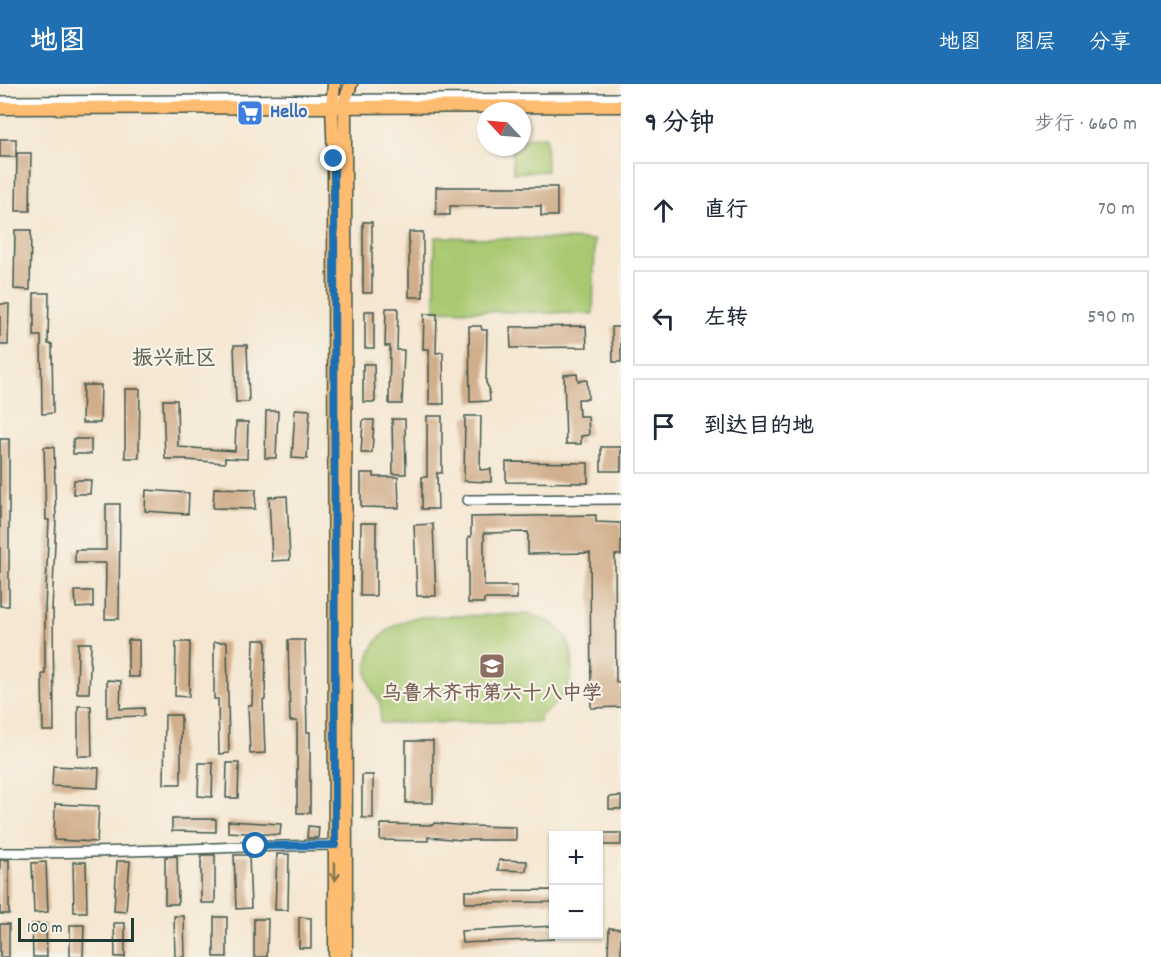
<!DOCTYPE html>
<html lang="zh">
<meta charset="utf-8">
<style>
body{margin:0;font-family:Dekko,"LXGW WenKai TC",sans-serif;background:#f2f2f3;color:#1f2937}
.controls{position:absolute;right:18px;bottom:18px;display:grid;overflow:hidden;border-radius:0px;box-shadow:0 2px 4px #0004}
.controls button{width:54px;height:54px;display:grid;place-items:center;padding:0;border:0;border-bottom:2px solid #e0e1e3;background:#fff;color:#1f2937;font:30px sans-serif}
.compass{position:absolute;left:477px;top:18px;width:54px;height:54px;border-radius:50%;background:#fff;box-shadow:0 2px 4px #0004;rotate:296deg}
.scale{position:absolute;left:18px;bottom:15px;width:116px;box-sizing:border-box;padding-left:6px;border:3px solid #1f3d34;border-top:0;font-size:16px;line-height:21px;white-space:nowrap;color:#1f3d34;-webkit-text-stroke:4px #f7f3e8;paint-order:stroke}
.stop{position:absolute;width:18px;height:18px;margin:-14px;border:4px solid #1f6fb2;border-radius:50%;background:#fff}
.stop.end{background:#1f6fb2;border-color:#fff;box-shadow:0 2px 6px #0008}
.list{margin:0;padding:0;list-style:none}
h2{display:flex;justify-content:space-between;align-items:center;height:78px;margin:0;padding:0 24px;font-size:26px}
h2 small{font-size:20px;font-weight:400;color:#747a83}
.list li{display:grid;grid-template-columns:39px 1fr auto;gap:18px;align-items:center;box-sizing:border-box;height:96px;margin:0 12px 12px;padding:0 12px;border:2px solid #e0e1e3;border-radius:0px}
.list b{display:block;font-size:22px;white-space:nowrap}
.list em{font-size:20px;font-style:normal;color:#747a83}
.icon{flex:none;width:33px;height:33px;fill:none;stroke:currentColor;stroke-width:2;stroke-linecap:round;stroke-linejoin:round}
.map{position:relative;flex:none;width:621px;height:873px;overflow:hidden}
header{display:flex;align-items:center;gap:36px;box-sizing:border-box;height:84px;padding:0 30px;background:#1f6fb2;color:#fff}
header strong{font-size:28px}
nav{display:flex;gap:33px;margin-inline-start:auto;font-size:21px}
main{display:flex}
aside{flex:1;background:#fff}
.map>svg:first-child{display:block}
</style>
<header>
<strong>地图</strong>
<nav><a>地图</a><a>图层</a><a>分享</a></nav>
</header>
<main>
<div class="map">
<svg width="621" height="873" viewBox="0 0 621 873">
<rect width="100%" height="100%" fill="#f7f3e8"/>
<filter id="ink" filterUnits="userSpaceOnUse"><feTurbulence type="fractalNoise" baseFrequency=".0167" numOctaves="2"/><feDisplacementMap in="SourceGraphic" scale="12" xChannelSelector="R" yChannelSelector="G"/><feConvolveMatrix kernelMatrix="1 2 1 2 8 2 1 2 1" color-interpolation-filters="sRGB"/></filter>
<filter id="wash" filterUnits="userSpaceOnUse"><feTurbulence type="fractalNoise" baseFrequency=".008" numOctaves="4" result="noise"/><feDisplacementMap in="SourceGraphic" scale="24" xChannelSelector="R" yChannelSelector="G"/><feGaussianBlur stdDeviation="1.35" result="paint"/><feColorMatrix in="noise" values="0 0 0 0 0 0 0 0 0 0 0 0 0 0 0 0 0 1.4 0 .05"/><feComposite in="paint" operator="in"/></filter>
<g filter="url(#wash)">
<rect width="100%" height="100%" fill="#f5e7d1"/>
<!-- green -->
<g fill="#a9c971" stroke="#648352" stroke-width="1.5">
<path d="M546 53 547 87 513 89 512 63H522V54Z"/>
<path d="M435 153 595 156 593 230 435 226Z"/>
<path d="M530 530C541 534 556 539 563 549 575 564 575 592 565 608 560 618 550 625 541 631L540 638 380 639C380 633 382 625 380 620 379 616 375 612 373 608 371 603 368 596 367 590 365 559 390 539 418 533Z"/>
</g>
<g id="blocks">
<!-- building -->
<g fill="#d1ae8c">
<rect x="0" y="55" width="16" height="18"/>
<path d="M17 69H31L30 127H16Z"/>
<path d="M436 103H557V132H541V122H450V131H436Z"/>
<rect x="363" y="138" width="9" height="71"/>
<path d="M15 146H31L30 206 14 205Z"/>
<rect x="409" y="148" width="14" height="65"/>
<path d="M34 209H49L48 260H52L53 329 42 330 41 252H34Z"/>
<path d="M0 220H9L8 261H0Z"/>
<path d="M386 224H398L397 266H404L402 320H389L390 262H385Z"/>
<rect x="365" y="227" width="9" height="37"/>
<path d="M424 230H437L436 269 443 268 444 320H429V265H423Z"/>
<path d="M469 242H481L482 246H487L486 299 489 304 490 317 470 318Z"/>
<path d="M586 242 587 263 511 264 510 243Z"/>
<path d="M612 243H621V278H613Z"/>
<path d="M234 261H247L249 318H236Z"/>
<path d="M363 280H374L375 318H363Z"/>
<path d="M577 290 578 297 587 296 588 315H578L579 332H588L589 351 581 352V360H566L564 291Z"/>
<path d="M83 301H101L100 339H82Z"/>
<path d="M125 305H140L139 374H125Z"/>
<path d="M163 316H177L178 363 235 367 236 338H248L247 375 225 374V379L187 376V375H165Z"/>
<path d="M295 325 310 326 307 375 292 374Z"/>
<path d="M266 327H278L276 374H265Z"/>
<path d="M427 332H442V389H437L438 425H422V393H427Z"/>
<path d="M465 332H481L480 386 491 385V398L464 397Z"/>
<path d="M392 335H405L406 390H393Z"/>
<path d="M363 336H374L372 369H361Z"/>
<rect x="0" y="355" width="9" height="167"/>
<rect x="73" y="355" width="18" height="15"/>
<path d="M44 363H54L56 436 52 526H53L54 647H43L42 590H45V526L49 436H46Z"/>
<rect x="601" y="363" width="20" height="24"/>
<path d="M506 378 588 379V399L506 398Z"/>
<path d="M361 389H374V393H398L399 424 361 423Z"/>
<path d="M74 396H91L90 410H73Z"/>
<path d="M214 404 256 405 255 425 213 424Z"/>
<path d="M146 406 189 409 188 430 145 427Z"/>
<path d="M287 412 290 476 272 477 269 413Z"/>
<path d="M106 420H120L119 535H105L106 479H75V466H106Z"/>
<path d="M596 431V438L621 439V471H615L616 598H621V623L591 624 590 469 528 470V448L484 449V502H517V515H484V519H468V453H471V433Z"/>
<path d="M361 439H376V512H360Z"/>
<path d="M433 440 436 512H417L414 441Z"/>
<path d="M75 507H93V523L76 524Z"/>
<rect x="128" y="556" width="11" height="37"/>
<path d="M254 556H266L265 616H263L265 669 250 670 248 621H252Z"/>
<path d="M288 556H305L307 648H310V729H297V637H290Z"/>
<path d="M176 558H190L189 613 175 612Z"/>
<path d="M214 558H227L229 669 219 670 218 615H214Z"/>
<path d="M78 559H91L89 609H77Z"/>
<path d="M107 596 121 597 120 625 144 624V632L107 633Z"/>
<path d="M78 622H91L92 672H78Z"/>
<path d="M165 631H181V700H164Z"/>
<rect x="406" y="657" width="27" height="62"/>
<path d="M199 679H213L212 713 198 712Z"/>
<path d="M227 679H239L238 714H226Z"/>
<path d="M53 682 99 684 98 704 52 702Z"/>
<rect x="362" y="691" width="11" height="43"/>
<path d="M621 712V725H609V713Z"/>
<path d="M55 720 99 722 97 758 54 756Z"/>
<path d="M172 735H216V748L172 747Z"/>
<path d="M228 737 281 740 280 751 228 748Z"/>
<path d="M434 739 467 742 516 743V756H462L428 753V757L380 756 381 740 433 741Z"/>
<path d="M308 742 319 743 318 754H307Z"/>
<rect x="598" y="749" width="23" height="12"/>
<path d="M277 770H289L288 826H275Z"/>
<rect x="201" y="771" width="14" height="48"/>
<path d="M234 771H249L251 824 236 825Z"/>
<path d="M177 772 178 820H165V773Z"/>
<rect x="0" y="776" width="9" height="54"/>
<path d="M499 776 527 777 526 787 498 786Z"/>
<path d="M117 777H130L126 828 114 827Z"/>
<path d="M46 778 48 828 34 829 32 779Z"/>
<path d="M73 778H86L87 828H74Z"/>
<path d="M554 806V818L465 819V807Z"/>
<path d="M174 832H184L185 873H175Z"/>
<rect x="214" y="833" width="13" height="40"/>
<path d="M299 833 311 834V864H299Z"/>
<path d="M254 835H268L267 873H254Z"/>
<path d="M114 839H125V873H115Z"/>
<rect x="0" y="840" width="9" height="33"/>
<path d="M32 840H46L47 873H33Z"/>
<path d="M70 841H84L83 873H70Z"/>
<path d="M554 842V855L462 859 461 847Z"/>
<path d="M609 844 621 845V873H608Z"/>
</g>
</g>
</g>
<g filter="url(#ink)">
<use href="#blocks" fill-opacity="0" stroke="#3f564c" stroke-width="1.5"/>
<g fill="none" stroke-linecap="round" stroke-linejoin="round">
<defs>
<g id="minor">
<path d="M0 17 621 14"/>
<path d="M468 416 621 415"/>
<path d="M0 769C112 770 223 762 335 761"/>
</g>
<g id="major">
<path d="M334 0 332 23 334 75 335 873"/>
<path d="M0 24 621 22"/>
<path d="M346 873 345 23V16L351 0"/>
</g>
</defs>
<!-- minor casing -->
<use href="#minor" stroke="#3f564c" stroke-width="12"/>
<!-- major casing -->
<use href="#major" stroke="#3f564c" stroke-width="15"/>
<!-- minor -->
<use href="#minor" stroke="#fff" stroke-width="9"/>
<!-- major -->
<use href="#major" stroke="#febc70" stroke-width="12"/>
</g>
<!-- one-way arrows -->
<defs><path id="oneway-shaft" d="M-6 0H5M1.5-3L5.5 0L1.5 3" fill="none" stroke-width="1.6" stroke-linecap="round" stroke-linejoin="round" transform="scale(1.5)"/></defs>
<use stroke="#83764f" href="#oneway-shaft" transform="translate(335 788) rotate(90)"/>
</g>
<g fill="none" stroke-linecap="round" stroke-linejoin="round" filter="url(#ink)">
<!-- route -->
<path stroke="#1f6fb2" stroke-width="8" d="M256 762 335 761 334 75"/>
</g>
<!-- icons -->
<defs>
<symbol id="supermarket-square" viewBox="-11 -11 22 22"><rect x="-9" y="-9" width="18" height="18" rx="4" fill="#3f7fe0" stroke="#f7f3e8"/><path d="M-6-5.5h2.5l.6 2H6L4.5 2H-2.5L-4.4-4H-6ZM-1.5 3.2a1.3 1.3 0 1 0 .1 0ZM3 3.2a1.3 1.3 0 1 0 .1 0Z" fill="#fff"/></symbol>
<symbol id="school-square" viewBox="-11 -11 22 22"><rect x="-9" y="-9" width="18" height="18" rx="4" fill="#8d6e63" stroke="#f7f3e8"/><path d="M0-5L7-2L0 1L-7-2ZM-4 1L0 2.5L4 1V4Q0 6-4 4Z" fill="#fff"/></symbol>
</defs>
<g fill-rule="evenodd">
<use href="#supermarket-square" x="235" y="14" width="30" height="30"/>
<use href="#school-square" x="477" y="567" width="30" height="30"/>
</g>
<g text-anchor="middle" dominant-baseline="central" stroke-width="4.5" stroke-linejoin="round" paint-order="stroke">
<!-- shop labels -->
<g font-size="20" font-weight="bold" fill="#366cbe" stroke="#f7f3e8" text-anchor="start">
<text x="270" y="29">Hello</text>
</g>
<!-- education labels -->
<g font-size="20" font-weight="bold" fill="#785e54" stroke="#f7f3e8">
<text x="492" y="611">乌鲁木齐市第六十八中学</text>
</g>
<!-- neighbourhood labels -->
<g font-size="21" font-weight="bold" fill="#5d6553" stroke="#f7f3e8">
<text x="174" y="276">振兴社区</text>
</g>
</g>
</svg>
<div class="controls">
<button>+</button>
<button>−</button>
</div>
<svg class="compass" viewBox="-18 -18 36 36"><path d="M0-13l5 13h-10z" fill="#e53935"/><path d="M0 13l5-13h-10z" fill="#747a83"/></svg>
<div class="scale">100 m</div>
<div class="stop" style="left:256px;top:762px"></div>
<div class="stop end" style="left:334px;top:75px"></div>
</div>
<aside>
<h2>9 分钟<small>步行 · 660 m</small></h2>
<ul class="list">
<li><svg class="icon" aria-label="ahead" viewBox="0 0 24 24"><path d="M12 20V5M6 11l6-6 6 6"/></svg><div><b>直行</b></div><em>70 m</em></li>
<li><svg class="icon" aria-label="left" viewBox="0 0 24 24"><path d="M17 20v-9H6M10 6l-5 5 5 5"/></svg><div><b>左转</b></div><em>590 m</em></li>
<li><svg class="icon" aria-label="arrive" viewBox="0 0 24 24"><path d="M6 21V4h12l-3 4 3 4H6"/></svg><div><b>到达目的地</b></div></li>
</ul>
</aside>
</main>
